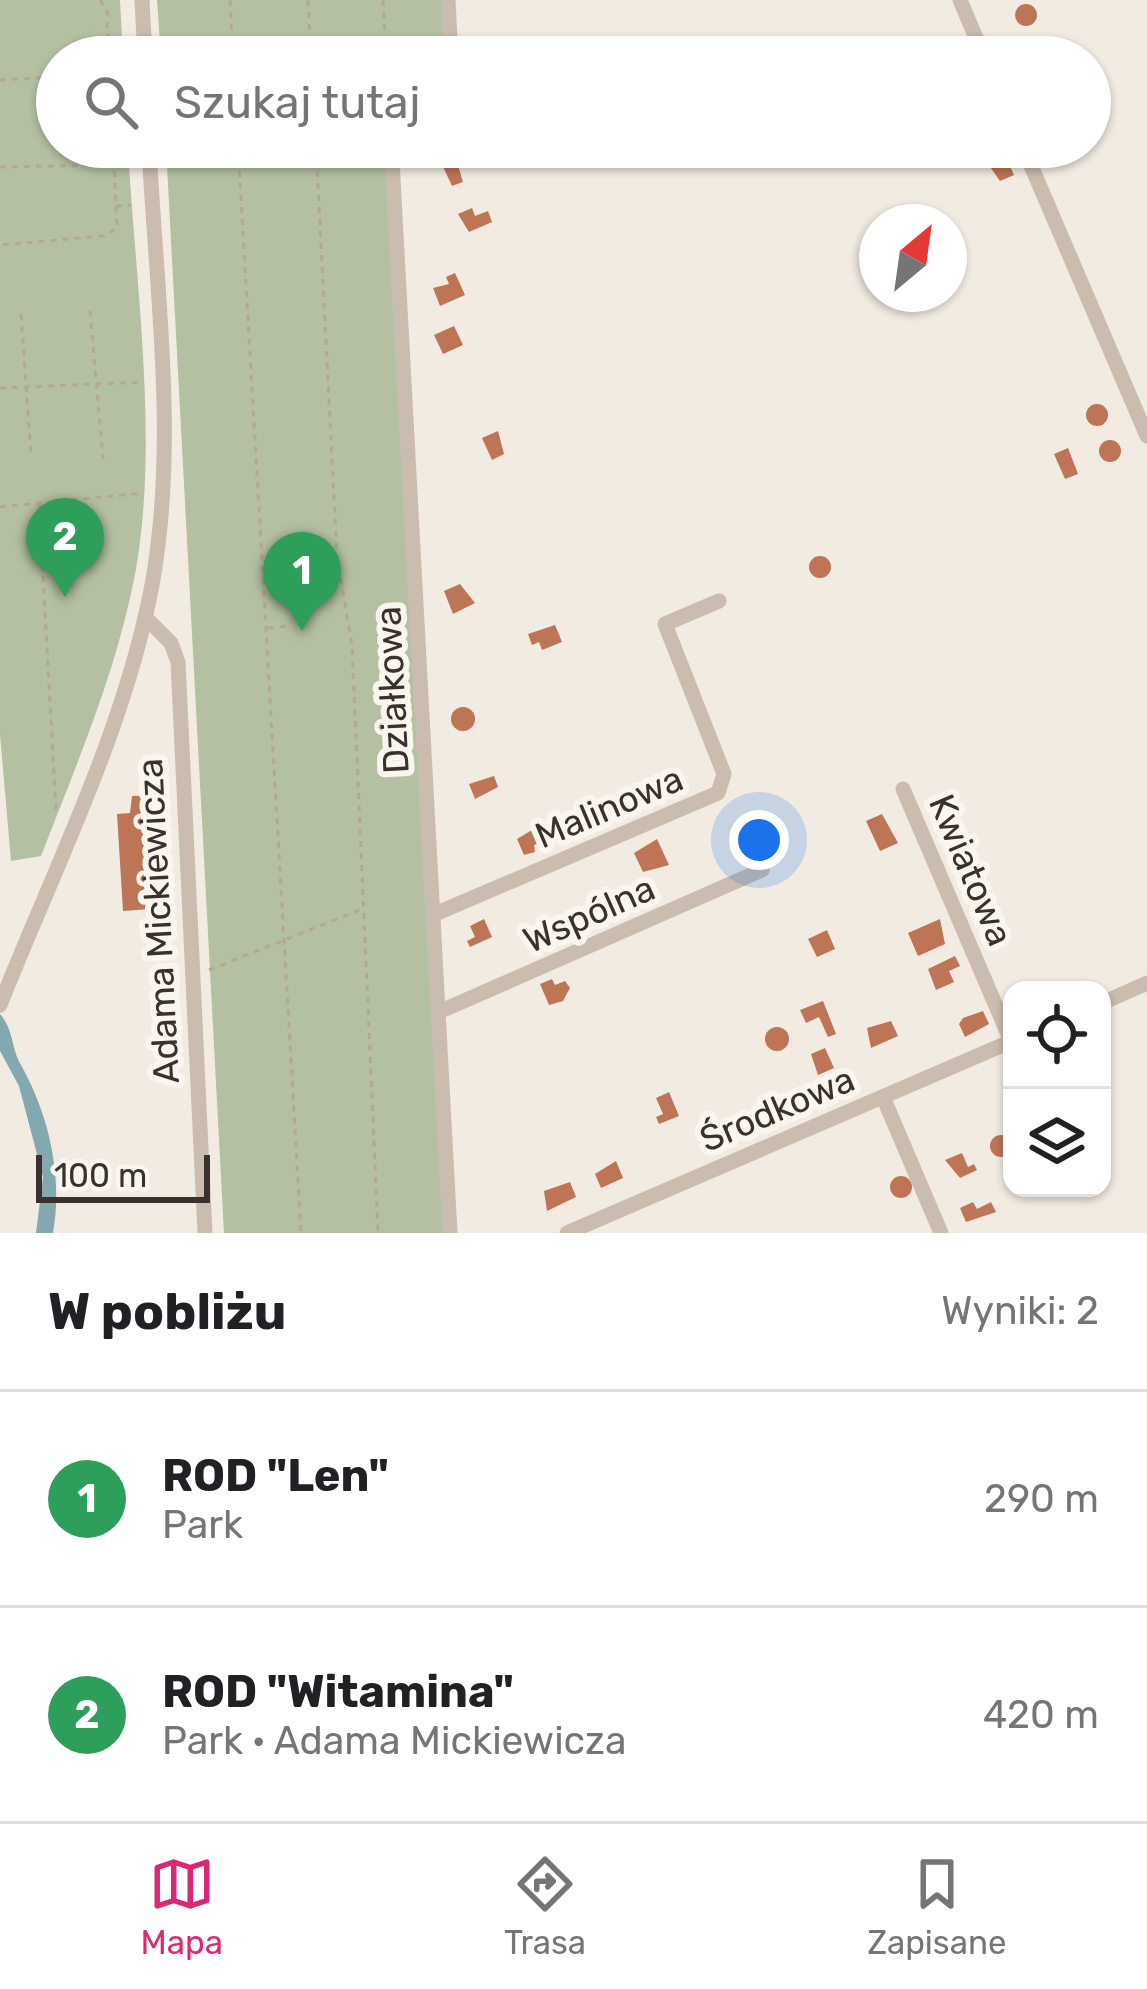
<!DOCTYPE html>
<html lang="pl">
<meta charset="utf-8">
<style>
body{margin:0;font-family:Rubik,sans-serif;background:#f2f2f2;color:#202124}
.controls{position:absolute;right:36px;bottom:36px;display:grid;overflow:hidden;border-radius:24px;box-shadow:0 3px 9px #0004}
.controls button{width:108px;height:108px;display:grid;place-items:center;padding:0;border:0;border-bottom:3px solid #e0e0e0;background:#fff;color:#202124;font:60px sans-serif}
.compass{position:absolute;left:859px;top:204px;width:108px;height:108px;border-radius:50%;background:#fff;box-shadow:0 3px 9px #0004;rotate:29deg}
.scale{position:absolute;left:36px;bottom:30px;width:174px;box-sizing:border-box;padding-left:12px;border:6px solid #39312c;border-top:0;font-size:33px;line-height:42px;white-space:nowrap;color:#39312c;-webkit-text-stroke:9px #faf5ee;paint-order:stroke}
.you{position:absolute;left:759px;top:840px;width:42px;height:42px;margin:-30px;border:9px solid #fff;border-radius:50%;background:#1a73e8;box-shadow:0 0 0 18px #1a73e833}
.badge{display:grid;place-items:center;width:78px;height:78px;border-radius:50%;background:#db2777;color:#fff;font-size:39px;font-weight:700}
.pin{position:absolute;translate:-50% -99px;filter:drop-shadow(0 3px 6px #0008)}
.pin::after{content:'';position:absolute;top:63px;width:42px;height:36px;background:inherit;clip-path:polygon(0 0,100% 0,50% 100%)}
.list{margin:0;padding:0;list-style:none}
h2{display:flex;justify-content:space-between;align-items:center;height:156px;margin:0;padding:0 48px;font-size:51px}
h2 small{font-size:39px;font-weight:400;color:#757577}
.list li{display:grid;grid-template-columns:78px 1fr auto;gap:36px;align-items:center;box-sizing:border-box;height:216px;padding:0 48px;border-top:3px solid #e0e0e0}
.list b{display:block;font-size:45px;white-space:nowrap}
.list p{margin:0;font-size:39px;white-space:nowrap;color:#757577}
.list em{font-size:39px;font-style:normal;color:#757577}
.icon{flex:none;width:66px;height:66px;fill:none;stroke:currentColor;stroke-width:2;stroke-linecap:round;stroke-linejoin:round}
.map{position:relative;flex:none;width:1147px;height:1233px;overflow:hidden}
.search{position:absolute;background:#fff;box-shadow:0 3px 9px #0004;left:36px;right:36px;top:36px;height:132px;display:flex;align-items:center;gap:30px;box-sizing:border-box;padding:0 42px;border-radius:66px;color:#757577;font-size:45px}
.sheet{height:588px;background:#fff}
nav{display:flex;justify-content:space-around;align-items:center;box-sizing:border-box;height:168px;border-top:3px solid #e0e0e0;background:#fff;font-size:33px;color:#757577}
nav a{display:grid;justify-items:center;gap:6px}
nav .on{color:#db2777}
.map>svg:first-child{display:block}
</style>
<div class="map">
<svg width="1147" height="1233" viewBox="0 0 1147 1233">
<rect width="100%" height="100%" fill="#f2ebe2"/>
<!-- green -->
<g fill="#b4c0a2">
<path d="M0 0H120L123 57H57V147H128C135 281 159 437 136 569 118 668 77 763 41 856L11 861 0 734Z"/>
<path d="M157 0H445V57H161Z"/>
<path d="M166 147H395L447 1233H224Z"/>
</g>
<!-- water -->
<path fill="#83a8ad" d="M0 1014C14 1030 11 1048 21 1065 49 1115 63 1176 53 1233H36L43 1177 19 1086 0 1051Z"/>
<!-- building -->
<g fill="#bd7555">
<circle cx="1026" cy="15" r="11"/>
<path d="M1002 148 1014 175 1000 181 988 164 992 162 988 154Z"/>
<path d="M454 152 463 182 452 186 439 158Z"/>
<path d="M472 208 475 216 488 211 492 222 469 232 458 214Z"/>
<path d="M455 273 465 295 440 306 433 288 449 284 446 277Z"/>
<path d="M454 326 463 345 443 354 434 335Z"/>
<circle cx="1097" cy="415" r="11"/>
<path d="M498 431 504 454 492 460 482 438Z"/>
<circle cx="1110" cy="451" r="11"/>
<path d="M1068 448 1078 474 1065 479 1054 454Z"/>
<circle cx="820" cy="567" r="11"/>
<path d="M460 584 475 603 453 614 444 591Z"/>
<path d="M555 625 562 642 542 650 539 642 532 645 528 634Z"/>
<circle cx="463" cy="719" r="12"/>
<path d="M494 776 498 787 475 799 469 784Z"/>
<path d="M153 795 154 811H160L165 908 123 911 117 814 130 813 132 796Z"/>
<path d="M882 814 898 843 880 851 866 821Z"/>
<path d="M532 830H538L543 841 534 845 535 852 524 855 517 839Z"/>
<path d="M657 839 669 865 643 872 634 853Z"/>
<path d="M484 919 492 937 470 947 467 941 475 937 470 926Z"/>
<path d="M940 919 945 944 918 956 908 933Z"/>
<path d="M827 930 835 949 817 957 808 939Z"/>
<path d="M955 956 960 966 949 971 954 982 936 990 928 969Z"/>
<path d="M552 979 555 985 565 981 570 988 563 1001 549 1005 540 984Z"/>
<path d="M823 1001 836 1034 828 1037 819 1017 806 1023 800 1010Z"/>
<path d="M983 1011 989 1024 965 1037 959 1024 963 1018Z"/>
<path d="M891 1021 898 1036 871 1048 867 1028Z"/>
<circle cx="777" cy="1039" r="12"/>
<path d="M825 1048 834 1068 818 1075 811 1054Z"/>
<path d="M669 1092 679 1116 659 1124 656 1117 663 1114 656 1098Z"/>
<circle cx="1001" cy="1146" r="11"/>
<path d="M962 1153 968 1167 974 1164 977 1170 960 1178 945 1160Z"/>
<path d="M616 1161 623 1178 601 1188 595 1174Z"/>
<circle cx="901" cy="1187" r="11"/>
<path d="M570 1182 576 1197 547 1211 544 1191Z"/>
<path d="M973 1202 977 1209 991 1202 996 1212 966 1222 960 1208Z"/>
</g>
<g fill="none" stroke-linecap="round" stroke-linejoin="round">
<!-- path -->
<g stroke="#b5a798" stroke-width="3" stroke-dasharray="6 6" stroke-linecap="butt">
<path d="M100 0 107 10 108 57"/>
<path d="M230 0 233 57"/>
<path d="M308 0 311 57"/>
<path d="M383 0 386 57"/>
<path d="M0 80 57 77"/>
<path d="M238 147 301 1233"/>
<path d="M316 147 337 556 352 646 378 1233"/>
<path d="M0 167 114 165 117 228 104 236 0 245"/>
<path d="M116 206 131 205"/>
<path d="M90 311 103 459"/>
<path d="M21 314 31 456"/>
<path d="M0 388 141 382"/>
<path d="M39 504 56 811"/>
<path d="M0 507 142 493"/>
<path d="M268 628 288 626"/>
<path d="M209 970 362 909"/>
</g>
<!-- minor -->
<g stroke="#cabcae" stroke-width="15">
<path d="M142 0 145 57"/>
<path d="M448 0 451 57"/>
<path d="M960 0 984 57"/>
<path d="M401 147 392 160 450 1233"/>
<path d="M1023 147 1147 436"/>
<path d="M145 617 171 643 178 662 205 1233"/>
<path d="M903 789 1011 1041"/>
<path d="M435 914 718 793 724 774 665 624 719 601"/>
<path d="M1102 1003 1147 983"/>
<path d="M0 1005C54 869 125 729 152 585 178 442 156 291 149 147"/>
<path d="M441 1011 762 870"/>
<path d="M883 1097 941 1233"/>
<path d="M567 1233 1012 1041"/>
</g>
</g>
<g text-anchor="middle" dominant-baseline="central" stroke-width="12" stroke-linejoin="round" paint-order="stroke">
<!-- street labels -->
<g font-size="36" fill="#39312c" stroke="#faf5ee">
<text transform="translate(392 690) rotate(-93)">Działkowa</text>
<text transform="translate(609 807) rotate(-23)">Malinowa</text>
<text transform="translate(971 870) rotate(67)">Kwiatowa</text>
<text transform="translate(589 914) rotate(-24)">Wspólna</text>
<text transform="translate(158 921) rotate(-93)">Adama Mickiewicza</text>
<text transform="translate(777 1109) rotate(-23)">Środkowa</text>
</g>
</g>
</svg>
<div class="controls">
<button><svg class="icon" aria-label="locate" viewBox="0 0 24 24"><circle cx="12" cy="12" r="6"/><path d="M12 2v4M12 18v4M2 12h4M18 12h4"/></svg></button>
<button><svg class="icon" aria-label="layers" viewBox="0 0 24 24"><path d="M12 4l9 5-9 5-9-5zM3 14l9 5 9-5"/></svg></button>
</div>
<svg class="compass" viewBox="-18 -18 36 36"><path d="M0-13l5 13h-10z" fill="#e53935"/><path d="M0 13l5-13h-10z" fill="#757577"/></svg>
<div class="scale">100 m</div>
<div class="you"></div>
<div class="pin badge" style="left:302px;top:631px;background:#2e9e5b">1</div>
<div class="pin badge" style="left:65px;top:597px;background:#2e9e5b">2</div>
<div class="search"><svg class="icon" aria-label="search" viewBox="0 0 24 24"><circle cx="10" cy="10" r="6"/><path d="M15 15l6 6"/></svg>Szukaj tutaj</div>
</div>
<section class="sheet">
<h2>W pobliżu<small>Wyniki: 2</small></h2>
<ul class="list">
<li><span class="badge" style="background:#2e9e5b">1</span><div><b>ROD &quot;Len&quot;</b><p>Park</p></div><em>290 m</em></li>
<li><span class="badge" style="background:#2e9e5b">2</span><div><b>ROD &quot;Witamina&quot;</b><p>Park · Adama Mickiewicza</p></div><em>420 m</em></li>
</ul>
</section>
<nav>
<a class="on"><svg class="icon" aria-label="map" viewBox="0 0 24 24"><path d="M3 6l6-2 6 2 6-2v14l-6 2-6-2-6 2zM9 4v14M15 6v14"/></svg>Mapa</a>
<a><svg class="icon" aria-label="directions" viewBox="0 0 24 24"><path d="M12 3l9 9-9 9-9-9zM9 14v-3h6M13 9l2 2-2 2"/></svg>Trasa</a>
<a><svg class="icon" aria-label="saved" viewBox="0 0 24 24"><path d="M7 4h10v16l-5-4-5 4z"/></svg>Zapisane</a>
</nav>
